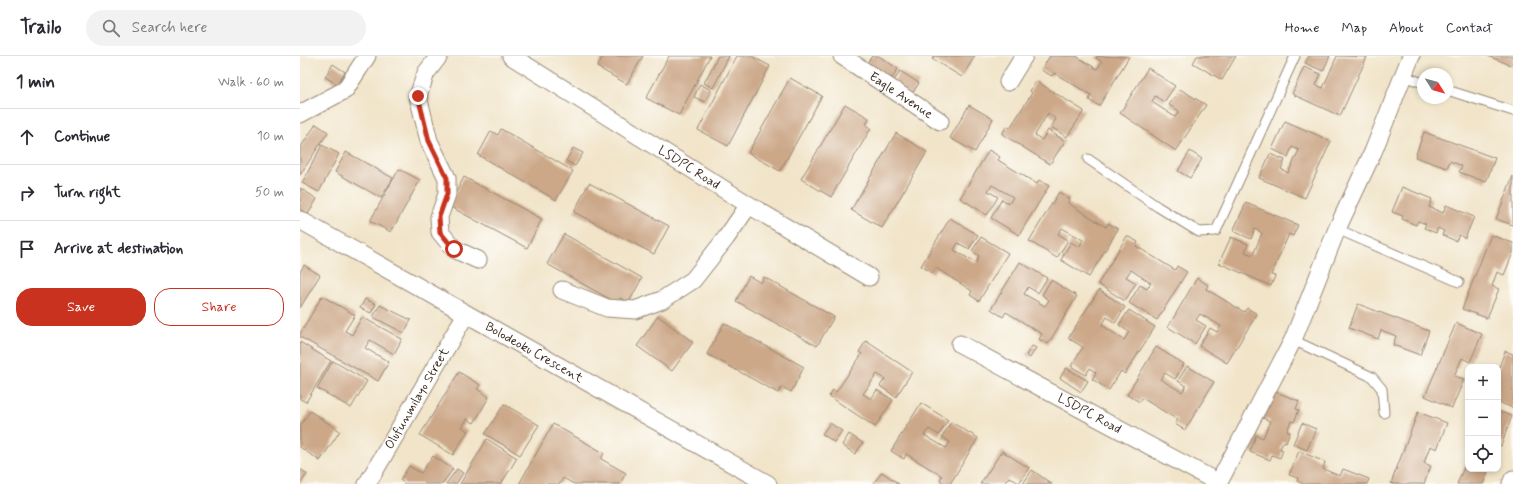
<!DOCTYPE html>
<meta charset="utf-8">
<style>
body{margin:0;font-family:Mynerve,sans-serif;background:#f2f2f3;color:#2b2b33}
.controls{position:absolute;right:12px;bottom:12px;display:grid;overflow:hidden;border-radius:8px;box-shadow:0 2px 6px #0003}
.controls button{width:36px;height:36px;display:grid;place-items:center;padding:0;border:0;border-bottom:1px solid #e1e1e2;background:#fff;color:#2b2b33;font:20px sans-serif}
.compass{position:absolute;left:1117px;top:12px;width:36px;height:36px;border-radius:50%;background:#fff;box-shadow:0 2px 6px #0003;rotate:127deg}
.stop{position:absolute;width:12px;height:12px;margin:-9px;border:3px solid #c8321e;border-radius:50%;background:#fff}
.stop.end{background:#c8321e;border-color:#fff;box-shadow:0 1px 4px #0008}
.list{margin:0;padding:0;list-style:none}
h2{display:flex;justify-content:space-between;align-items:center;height:52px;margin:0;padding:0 16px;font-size:17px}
h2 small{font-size:13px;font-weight:400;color:#7c7c81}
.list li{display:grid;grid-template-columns:26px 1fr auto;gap:12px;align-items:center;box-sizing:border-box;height:56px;padding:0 16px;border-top:1px solid #e1e1e2}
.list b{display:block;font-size:15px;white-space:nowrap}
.list em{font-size:13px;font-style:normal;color:#7c7c81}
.actions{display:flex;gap:8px;padding:12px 16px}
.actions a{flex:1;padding:9px 0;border:1px solid #c8321e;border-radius:16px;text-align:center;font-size:14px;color:#c8321e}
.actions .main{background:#c8321e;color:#fff}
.icon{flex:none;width:22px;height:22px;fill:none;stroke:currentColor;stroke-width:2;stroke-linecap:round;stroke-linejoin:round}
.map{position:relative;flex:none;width:1213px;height:428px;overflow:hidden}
header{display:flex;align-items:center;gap:24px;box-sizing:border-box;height:56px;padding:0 20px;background:#fff;border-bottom:1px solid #e1e1e2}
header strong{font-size:19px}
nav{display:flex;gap:22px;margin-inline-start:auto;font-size:14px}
.search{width:280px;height:36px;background:#f2f2f3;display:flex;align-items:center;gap:10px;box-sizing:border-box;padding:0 14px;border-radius:22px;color:#7c7c81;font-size:15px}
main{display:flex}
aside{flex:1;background:#fff}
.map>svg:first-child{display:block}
</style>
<header>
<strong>Trailo</strong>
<div class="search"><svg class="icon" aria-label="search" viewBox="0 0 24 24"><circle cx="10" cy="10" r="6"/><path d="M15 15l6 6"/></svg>Search here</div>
<nav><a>Home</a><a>Map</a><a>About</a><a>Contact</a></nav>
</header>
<main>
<aside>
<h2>1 min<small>Walk · 60 m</small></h2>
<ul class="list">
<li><svg class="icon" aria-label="ahead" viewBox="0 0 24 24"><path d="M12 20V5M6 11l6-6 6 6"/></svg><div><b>Continue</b></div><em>10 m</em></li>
<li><svg class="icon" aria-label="right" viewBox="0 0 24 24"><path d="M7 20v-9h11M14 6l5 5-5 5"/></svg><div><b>Turn right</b></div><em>50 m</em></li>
<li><svg class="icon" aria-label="arrive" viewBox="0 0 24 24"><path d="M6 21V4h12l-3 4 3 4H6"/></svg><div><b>Arrive at destination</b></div></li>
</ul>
<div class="actions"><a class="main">Save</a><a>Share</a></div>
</aside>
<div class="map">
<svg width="1213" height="428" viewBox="0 0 1213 428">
<rect width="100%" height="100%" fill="#fdfcf7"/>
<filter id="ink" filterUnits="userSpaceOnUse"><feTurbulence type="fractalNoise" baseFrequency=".025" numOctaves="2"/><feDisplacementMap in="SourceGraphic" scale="8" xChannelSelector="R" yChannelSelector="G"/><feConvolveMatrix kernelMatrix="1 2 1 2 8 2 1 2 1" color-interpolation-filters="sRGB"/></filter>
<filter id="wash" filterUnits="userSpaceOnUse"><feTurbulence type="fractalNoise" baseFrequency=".012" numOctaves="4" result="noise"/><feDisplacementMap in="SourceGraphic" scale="16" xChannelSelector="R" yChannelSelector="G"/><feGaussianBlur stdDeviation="0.9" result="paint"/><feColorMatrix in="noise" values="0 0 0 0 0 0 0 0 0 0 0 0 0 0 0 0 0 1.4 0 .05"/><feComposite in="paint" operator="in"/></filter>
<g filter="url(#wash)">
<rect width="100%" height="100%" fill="#f1e4c9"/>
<g id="blocks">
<!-- building -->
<g fill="#cca788">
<path d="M303 0H343L327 28 297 11Z"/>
<path d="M369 0H410L379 59 346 42Z"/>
<path d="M418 0H429L413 32 404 27Z"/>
<path d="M437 0H451L470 10 428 90 398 74Z"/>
<path d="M572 0H579L598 13 590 25 566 9Z"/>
<path d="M634 0H675L662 21 632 3Z"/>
<path d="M750 0H776L797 13 802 6 796 2 797 0 829 1 799 50 789 44 791 39 754 17 752 20 741 14Z"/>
<path d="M897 0H936L922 24 893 7Z"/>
<path d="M1009 0H1030L1023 15 1005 7Z"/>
<path d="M1037 0 1067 1 1040 60 992 38 1004 11 1021 18 1016 29 1023 32Z"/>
<path d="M1188 0H1213V10Z"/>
<path d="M33 8 45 16 37 28 25 21Z"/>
<path d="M848 12 875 30 864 46 855 40 852 46 875 61 879 55 869 49 880 33 906 49 876 95 820 57Z"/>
<path d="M600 15 619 27 611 39 592 28Z"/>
<path d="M490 22 522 40 480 115 448 97Z"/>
<path d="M736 25 784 55 767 81 751 71 756 63 748 57 735 79 742 84 748 74 765 85 750 108 702 78 707 70 710 72 732 37 730 35Z"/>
<path d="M400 28 411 34 405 46 394 41Z"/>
<path d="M545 48 569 62 566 69 571 72 531 141 501 123Z"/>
<path d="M669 49 693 63 675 96 650 82Z"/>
<path d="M985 65 1031 85 1005 142 959 122 970 98 985 104 981 113 988 117 999 94 992 91 988 101 972 93Z"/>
<path d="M16 68 28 76 0 119V92Z"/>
<path d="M201 73 273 115 256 144 178 99 191 75 198 79Z"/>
<path d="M1124 76 1195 102 1186 126 1159 116 1162 110 1150 105 1147 112 1115 101Z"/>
<path d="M596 77 627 96 582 172 551 154Z"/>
<path d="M22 89 39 98 19 136 2 127Z"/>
<path d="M273 92 283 97 275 110 266 105Z"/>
<path d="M689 94 700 101 698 104 737 128 739 124 749 130 719 179 691 162 702 143 709 148 713 141 692 129 688 135 698 141 687 159 660 142Z"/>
<path d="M890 95 902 103 890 122 878 115Z"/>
<path d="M46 96 93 122 81 142 35 116Z"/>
<path d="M99 113 120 124 91 176 70 165Z"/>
<path d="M1213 120V169L1196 163Z"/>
<path d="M164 121 242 163 227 192 149 150Z"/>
<path d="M289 127 369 170 354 198 274 156Z"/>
<path d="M1102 131 1132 143 1129 151 1143 157 1146 149 1174 161 1165 182 1159 179 1156 185 1142 179 1144 175 1138 172 1136 177 1124 172 1126 168 1118 165 1116 169 1102 163 1103 160 1092 156Z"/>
<path d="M0 132 17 143 8 158 0 153Z"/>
<path d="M759 136 770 143 768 147 806 171 808 167 818 173 789 221 761 204 771 186 779 191 783 184 762 172 758 178 768 184 757 202 729 185Z"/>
<path d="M946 147 998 169 993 180 989 178 971 219 975 220 971 230 919 207 931 181 948 188 945 196 953 199 962 177 955 173 951 183 933 175Z"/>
<path d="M650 162 678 179 669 193 658 187 654 194 676 207 679 200 672 195 681 181 708 197 679 245 670 239 672 235 636 212 633 217 621 210Z"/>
<path d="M264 178 342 222 329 246 320 242 317 247 247 208Z"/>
<path d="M1191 179 1213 187V197L1204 219 1197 216 1192 230 1199 233 1187 262 1162 253Z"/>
<path d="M827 180 838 186 836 190 875 214 877 210 887 216 857 264 829 247 840 229 847 233 851 227 831 214 826 221 836 227 825 245 798 228Z"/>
<path d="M720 206 747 222 738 237 728 231 724 238 745 250 749 244 742 239 751 224 777 240 748 288 739 283 742 278 706 256 703 261 691 253Z"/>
<path d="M4 209 20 219 0 252V216Z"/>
<path d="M449 220 461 227 464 221 534 261 517 290 436 245Z"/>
<path d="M897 222 908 229 906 233 944 256 947 252 957 258 927 307 899 290 910 272 917 276 921 270 900 258 896 264 906 270 895 288 868 271Z"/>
<path d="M799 234 825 251 815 267 807 261 802 269 824 284 829 276 819 269 829 254 855 271 825 318 821 315 809 334 792 323 796 317 790 312 786 319 771 310 783 291 768 282Z"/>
<path d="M22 240 55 259 45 275 52 279 62 261 102 283 94 298 70 284 65 292 89 306 78 325 0 281V278Z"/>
<path d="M65 243 76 248 71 257 60 252Z"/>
<path d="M1058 248 1129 275 1120 299 1093 289 1096 280 1081 274 1078 283 1049 272Z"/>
<path d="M80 249 111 264 104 277 73 261Z"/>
<path d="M358 260 393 286 372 315 337 290Z"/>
<path d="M424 267 504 311 491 336 482 331 478 337 407 298Z"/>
<path d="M1156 267 1182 278 1170 306 1162 302 1154 320 1164 323 1152 352 1125 340Z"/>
<path d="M566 285 612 316 596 341 580 330 585 323 577 318 563 338 571 343 577 334 593 344 575 371 529 340 533 334 536 336 562 298 559 296Z"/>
<path d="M0 286 31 305 6 346 0 343Z"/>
<path d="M732 290 736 292 730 302 726 299Z"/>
<path d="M856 291 884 308 875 323 865 317 860 323 882 336 886 330 878 325 887 310 914 326 885 374 875 368 878 364 842 342 840 346 827 339Z"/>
<path d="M1205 295 1213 298V352L1198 346V314Z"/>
<path d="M33 305 67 325 51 352 17 332Z"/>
<path d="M766 312 788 325 781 336 760 322Z"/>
<path d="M159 316 180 329 177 333 189 341 174 367 167 363 162 371 168 375 153 399 120 379Z"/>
<path d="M974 335 999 345 996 353 999 354 994 366 991 365 987 375 990 376 986 387 983 386 980 393 983 394 980 402 972 399 970 404 950 396 956 379 963 382 970 365 963 362Z"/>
<path d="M621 347 648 364 639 379 629 373 624 379 646 392 650 386 642 381 651 366 678 382 650 428H645L640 424 642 420 606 398 604 403 591 395Z"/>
<path d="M204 348 239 369 220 399 185 378Z"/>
<path d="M10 355 40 375 20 405 0 391V370Z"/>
<path d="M1198 355 1212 360 1201 390 1198 389Z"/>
<path d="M1118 356 1147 367 1137 393 1130 390 1124 407 1131 410 1124 428H1094L1091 427Z"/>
<path d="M530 367 542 375 534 386 522 378Z"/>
<path d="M1002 367 1016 373 1007 394 993 388Z"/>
<path d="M253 368 304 397 301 403 326 417 320 428H274L263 422 260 428H219Z"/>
<path d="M549 378 563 387 555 398 542 389Z"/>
<path d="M187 383 217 402 201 428H160Z"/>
<path d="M702 395 729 412 719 427 709 421 704 428H680Z"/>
<path d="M999 395 1025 406 1023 413 1040 420 1043 413 1069 423 1067 428H1003L997 425 998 422 989 419Z"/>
<path d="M133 400 153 413 142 428H105L100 424 109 410 121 417Z"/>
<path d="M1168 402V413H1189L1183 428H1157Z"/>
<path d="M0 413 7 418 0 428Z"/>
<path d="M157 413 163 417 156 428H146Z"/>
<path d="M732 414 752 428H723Z"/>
<path d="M582 416 599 428H573Z"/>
</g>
</g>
</g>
<g filter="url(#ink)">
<use href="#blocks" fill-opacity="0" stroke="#968774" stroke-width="1"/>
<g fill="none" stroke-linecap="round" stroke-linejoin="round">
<defs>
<g id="service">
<path d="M1103 20 1123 27"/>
<path d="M1147 34 1213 55"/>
<path d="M788 103 858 151 899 176 916 175 995 0"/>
<path d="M1037 173 1159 226"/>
<path d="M993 284 1072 321 1082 333 1084 357"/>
</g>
<g id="minor">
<path d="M139 0 126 17 118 40 129 85 147 122V138L139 161 140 176 154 193 178 204"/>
<path id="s1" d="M211 0 449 149 569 221"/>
<path id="s2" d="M542 0 640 65"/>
<path d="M708 26 724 0"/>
<path d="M0 58 45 34 67 0"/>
<path id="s3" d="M0 164 468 428"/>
<path d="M262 234 307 252 335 254 362 244 393 224 426 182 449 149"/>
<path id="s4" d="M660 288 919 427"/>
<path id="s5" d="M67 428 166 258"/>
<path d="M918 428 993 284 1037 173 1073 96 1111 0"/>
<path d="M1211 428 1213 423"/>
</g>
</defs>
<!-- service casing -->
<use href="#service" stroke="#968774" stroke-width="11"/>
<!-- minor casing -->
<use href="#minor" stroke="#968774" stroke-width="19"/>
<!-- service -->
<use href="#service" stroke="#fff" stroke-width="9"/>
<!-- minor -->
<use href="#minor" stroke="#fff" stroke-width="17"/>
</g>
</g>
<g fill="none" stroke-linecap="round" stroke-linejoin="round" filter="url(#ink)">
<!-- route -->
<path stroke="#c8321e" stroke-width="5" d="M118 40 129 85 147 122V138L139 161 140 176 154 193"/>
</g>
<g text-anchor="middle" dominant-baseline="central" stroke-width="4" stroke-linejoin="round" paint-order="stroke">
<!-- street labels -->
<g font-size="13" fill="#3b2a1e" stroke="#fdfcf7">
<text stroke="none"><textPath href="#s2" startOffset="71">Eagle Avenue</textPath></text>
<text stroke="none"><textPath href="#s1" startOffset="210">LSDPC Road</textPath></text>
<text stroke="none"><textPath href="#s3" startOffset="269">Bolodeoku Crescent</textPath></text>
<text stroke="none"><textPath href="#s5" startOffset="99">Olufunmilayo Street</textPath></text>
<text stroke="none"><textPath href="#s4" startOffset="147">LSDPC Road</textPath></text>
</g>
</g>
</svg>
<div class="controls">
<button>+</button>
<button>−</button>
<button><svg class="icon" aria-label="locate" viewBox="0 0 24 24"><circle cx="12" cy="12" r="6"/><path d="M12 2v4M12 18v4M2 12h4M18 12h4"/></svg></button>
</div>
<svg class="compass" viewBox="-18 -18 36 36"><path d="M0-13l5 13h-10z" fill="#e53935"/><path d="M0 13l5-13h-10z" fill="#7c7c81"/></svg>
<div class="stop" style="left:154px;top:193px"></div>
<div class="stop end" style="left:118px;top:40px"></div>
</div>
</main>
